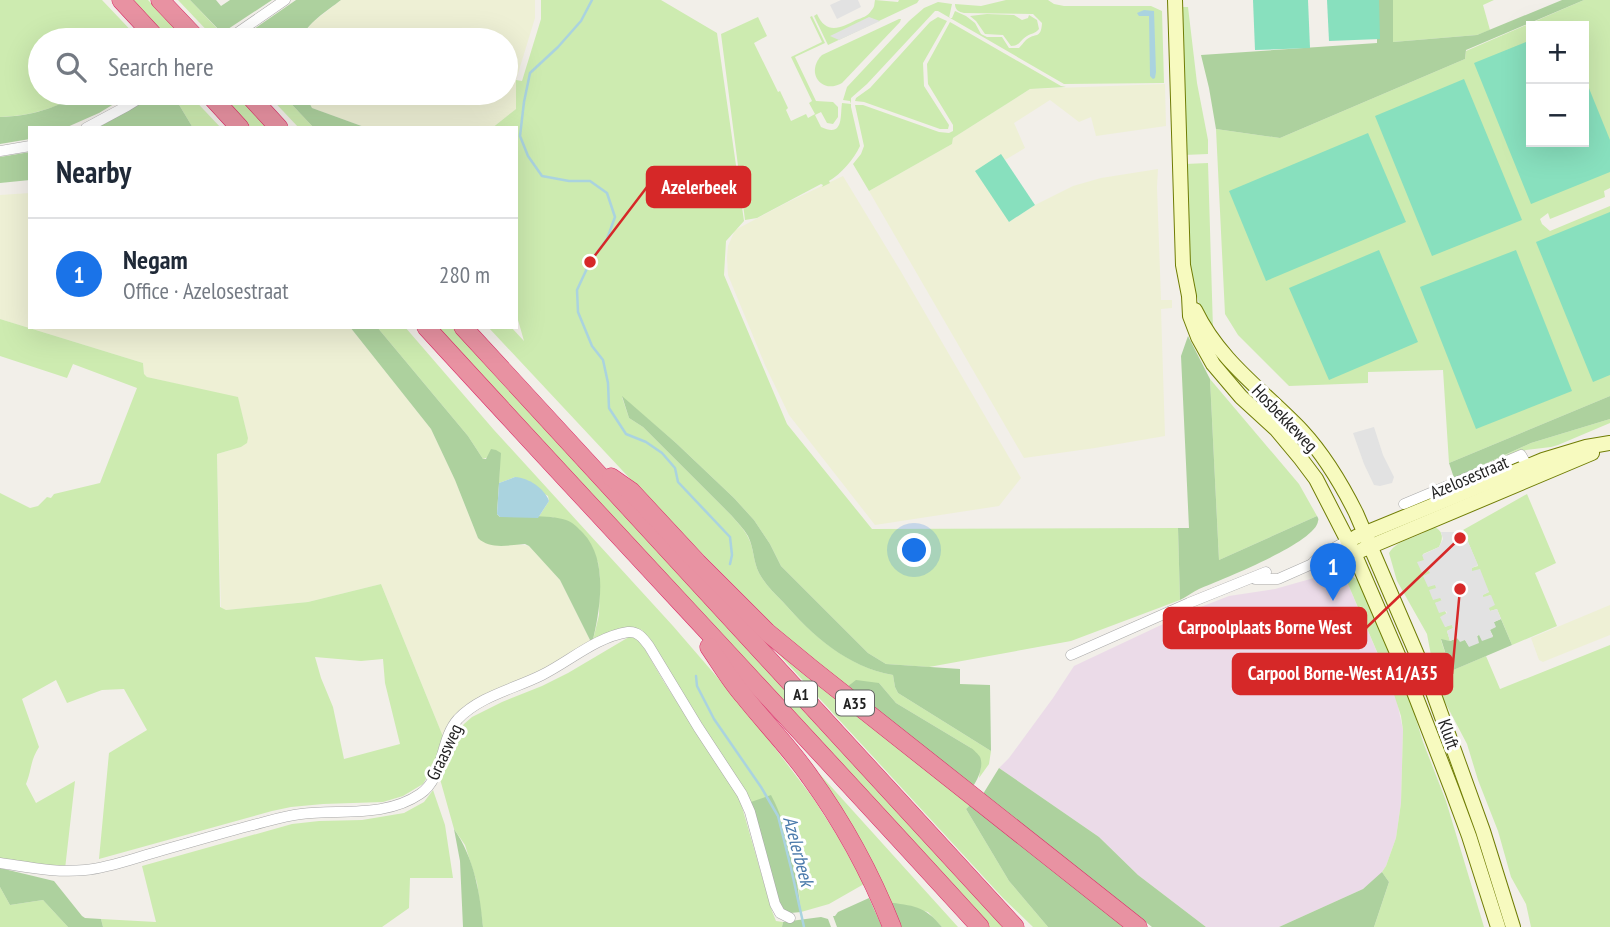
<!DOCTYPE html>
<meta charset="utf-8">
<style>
body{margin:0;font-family:"PT Sans Narrow",sans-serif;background:#f2f2f3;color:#1f2937}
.controls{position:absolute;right:21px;top:21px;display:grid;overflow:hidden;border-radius:0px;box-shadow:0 7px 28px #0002}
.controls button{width:63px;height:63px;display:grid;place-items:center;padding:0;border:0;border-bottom:2px solid #e0e1e3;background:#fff;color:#1f2937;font:35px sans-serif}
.you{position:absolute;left:915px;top:551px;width:24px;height:24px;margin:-18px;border:5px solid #fff;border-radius:50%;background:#1a73e8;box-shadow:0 0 0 10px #1a73e833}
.badge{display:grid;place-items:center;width:46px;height:46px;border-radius:50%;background:#1a73e8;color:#fff;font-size:23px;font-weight:700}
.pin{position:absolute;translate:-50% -58px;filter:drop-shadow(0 2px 4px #0008)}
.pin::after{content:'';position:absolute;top:37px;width:24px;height:21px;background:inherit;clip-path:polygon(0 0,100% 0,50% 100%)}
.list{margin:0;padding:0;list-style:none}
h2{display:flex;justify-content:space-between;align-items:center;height:91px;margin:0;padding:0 28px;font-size:30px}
h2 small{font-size:23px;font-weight:400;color:#747a83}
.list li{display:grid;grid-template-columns:46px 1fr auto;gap:21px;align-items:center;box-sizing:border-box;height:112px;padding:0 28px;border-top:2px solid #e0e1e3}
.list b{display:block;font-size:26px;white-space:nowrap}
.list p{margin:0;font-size:23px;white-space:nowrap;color:#747a83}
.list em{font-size:23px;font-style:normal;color:#747a83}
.icon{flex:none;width:38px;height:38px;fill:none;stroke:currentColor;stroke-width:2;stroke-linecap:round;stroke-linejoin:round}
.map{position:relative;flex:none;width:1610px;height:927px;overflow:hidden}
.search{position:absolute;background:#fff;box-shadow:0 7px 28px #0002;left:28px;top:28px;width:490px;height:77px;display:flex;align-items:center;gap:18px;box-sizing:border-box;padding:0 24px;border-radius:38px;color:#747a83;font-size:26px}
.panel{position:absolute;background:#fff;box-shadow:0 7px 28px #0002;left:28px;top:126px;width:490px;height:203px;border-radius:0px}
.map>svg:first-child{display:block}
</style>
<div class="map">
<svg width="1610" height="927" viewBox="0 0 1610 927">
<rect width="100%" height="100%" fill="#f2efe9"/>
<!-- industrial -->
<path fill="#ebdbe8" d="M1342 570 1396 697 1403 730 1401 803 1396 838 1386 866 1380 875 1363 889 1279 927H1206L1138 875 1099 837 999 768 1009 758 1053 698 1074 666 1193 610 1229 596 1275 589Z"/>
<!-- farmland -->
<g fill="#eef0d5">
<path d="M341 0H535V18L516 80V109L492 128H367L312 108 304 93H506V40H300L302 35 313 22Z"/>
<path d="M1165 84 1166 126 1096 136 1091 117 1079 122 1050 100 1014 123 1025 148 1005 160 1001 155 1009 222 1035 205 1073 186 1101 178 1158 169 1157 187 1161 300H1172V308L1161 309 1165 436 1095 448 1024 458 869 191 952 144 953 138 1030 89Z"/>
<path d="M843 176 900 270 1021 478 999 506 875 525 789 415 765 365 728 275 727 258 728 246 735 230 786 203Z"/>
<path d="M30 193V327H350L431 429 455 480 478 538 529 546 560 580 592 644 558 664 467 705 457 713 444 739 381 584 308 602 226 610 221 609 217 454 241 447 248 438 238 398 147 377 144 375 143 363 0 319V195Z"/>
<path d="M1610 605V635L1550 659 1543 662 1539 660 1531 638Z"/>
</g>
<!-- grass -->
<g fill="#cdebb0" fill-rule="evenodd">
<path d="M0 0H102L140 40H40V93H83C56 108 31 116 0 117Z"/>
<path d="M132 0H148L186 40H170Z"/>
<path d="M178 0H190L228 40H216Z"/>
<path d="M541 0H661L717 33 744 221 726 241 724 275 787 424 872 529 1178 528 1180 600 1071 641 929 667 886 664 868 653 781 566 770 544 754 520 734 498 676 443 622 397 629 418 643 427 731 515C737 522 744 529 748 537 754 548 753 561 759 573 765 584 774 593 783 602 813 636 848 667 893 675L895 687 898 693 991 751 989 764 979 778 981 765 971 748 896 703 879 683 847 687 774 626 664 515 488 327H511L524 341 516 313V128H492L516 109V80L522 81 541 19Z"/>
<path d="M875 0 898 2 899 0H919L917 3 828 45 814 16 817 14C826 35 841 28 856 20 862 18 868 16 871 11 875 7 874 5 875 0Z"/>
<path d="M1006 0H1048L1054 4 1064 6H1151L1162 11 1164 83 1064 84 938 11H935L867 84 851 98V107L860 146C854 159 841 174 829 181L830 183 822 187 823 185 821 184 757 218 745 220 721 34 758 17 767 36 754 43 778 92 780 91 788 108 786 110 791 121 806 114 808 118 815 114 809 103 812 101 791 57 822 42 810 17 812 16 825 43 795 57 816 101 833 102 838 107V117L833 124 827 123 821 112 815 115 821 127C844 138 840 116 842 103L851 104 850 101 843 100 847 87 909 21 924 8 938 2 952 4 949 18H952L955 11 966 16 975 23 981 34 987 37H1002L1009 48H1019C1021 46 1023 43 1026 40 1035 32 1041 40 1042 23L1033 14 964 13C959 12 955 10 955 4L981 6Z"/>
<path d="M1393 0H1494L1483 5 1490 30 1477 35 1393 42Z"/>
<path d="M1584 0H1610V188L1604 191 1605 197 1550 219 1548 213 1540 219 1542 224 1550 231 1610 206V396L1449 463 1443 370 1368 372V383L1289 386 1238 335 1225 314 1216 129 1280 138 1465 59 1466 51ZM1531 26H1584V142H1531Z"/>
<path d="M1180 7H1188L1197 83 1208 140V154L1184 155Z"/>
<path d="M987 14 1014 15 1022 20 1028 18 1029 15 1037 20 1039 29C1035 34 1032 33 1027 36 1020 40 1020 46 1011 46L1003 35 985 34 976 21 970 16Z"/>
<path d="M938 17 947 21 923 63 924 86 949 125 948 129H940L864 102 855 101 856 98 870 88 930 22Z"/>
<path d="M899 19H901L900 22 842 83C821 95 805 72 822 55Z"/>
<path d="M950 22 1061 86 1066 87 1030 89 953 138 952 144 869 191 853 164 861 154 864 146 855 105H863L939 132 949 133 953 131V125L928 84 927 64Z"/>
<path d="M172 93H188L221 128H193Z"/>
<path d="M220 93H235L268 128H252Z"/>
<path d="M266 93H281L314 128H299Z"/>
<path d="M1208 163 1213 329C1183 291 1186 211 1185 164Z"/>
<path d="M0 319 143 363 144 374 147 377 238 397 248 438 247 443 241 447 217 454 220 607 226 610 308 602 381 584 444 739 433 767 423 784 403 796 383 802 323 804 291 807 272 811 99 859 109 753 147 730 124 689 102 690 67 703 56 680 22 699 39 747C30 761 32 769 26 784L36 803 75 781 65 869 0 858V493L30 508 38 506 47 497 51 498 54 494 100 483 137 388 73 364 67 378 0 356ZM315 657 361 661 383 659 385 683 400 744 344 759 333 707 321 678Z"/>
<path d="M377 327H405L494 430 673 626 749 714 813 798 838 837 864 884 829 904 801 912C799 893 796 851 785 837 773 821 751 813 745 793L642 630C623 623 608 635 592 644L599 615 600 577 598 562 553 517 538 518 549 501 548 496 515 477 499 483 500 453 483 459 468 436Z"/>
<path d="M436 327H455L1003 927H987Z"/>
<path d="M1210 379 1299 484 1317 516 1219 560Z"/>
<path d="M1610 419V423L1558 445 1551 447 1526 450 1464 474 1531 443Z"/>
<path d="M1527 494 1556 563 1535 573 1557 626 1512 645 1497 609 1490 611 1488 608 1490 595 1484 598 1482 595 1489 592 1472 571 1471 568 1478 566 1463 530Z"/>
<path d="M1432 526C1443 530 1444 537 1439 547L1423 554 1424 560 1431 574 1424 576 1435 584 1442 601 1435 603C1448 612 1448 612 1445 627L1452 624 1453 628 1447 631 1450 641 1441 640 1451 671 1486 656 1500 689 1610 645V927H1531L1526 904 1511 877 1498 831 1478 780 1467 744 1437 687 1427 634 1397 581 1389 553C1399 537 1421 539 1432 526Z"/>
<path d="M1342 570 1358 580 1412 706 1423 742 1446 801 1484 927H1374L1389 882 1382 872 1386 866 1396 838 1401 803 1403 730 1401 716 1390 682Z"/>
<path d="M634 634H636L664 682 740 800 772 911 776 921 783 922 782 927H483L477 883 465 845 454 829 440 779 455 736 464 724 472 717 502 702 542 686 568 673Z"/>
<path d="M762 636 972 803 966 809 1009 881 1048 927H1033L1003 898Z"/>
<path d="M760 708 958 927H942L928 912 887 902Z"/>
<path d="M433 790 445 825 453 878H410L409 908 382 927H103L101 919 156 922 142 866 292 824 319 821 362 820 404 813 424 802Z"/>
<path d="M0 887 10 905 43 900 68 927H0Z"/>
</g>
<!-- forest -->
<g fill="#add19e">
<path d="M190 0H216L221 6 230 0H272L222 33Z"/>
<path d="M296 0H341C327 11 307 23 300 40H238Z"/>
<path d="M1377 0H1393V42L1477 35 1562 0H1584L1466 50 1465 59 1280 138 1216 129 1209 88 1201 55 1377 43Z"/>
<path d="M83 93H132L99 113 65 128H30V139L0 144V117C33 116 54 108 83 93Z"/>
<path d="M160 93H172L193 128H97Z"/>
<path d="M281 93H304L312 108 367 128H314Z"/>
<path d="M30 152V180L0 183V157Z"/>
<path d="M350 327H377L468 436 483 459H486L491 449 496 450 501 453 497 514 500 517C519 517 548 514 566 520 573 522 578 528 583 533 609 560 600 611 592 644L560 580 529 546 525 544C509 545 490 550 478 538L455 480 431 429Z"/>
<path d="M1188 336 1210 379 1219 560 1317 516C1318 518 1319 519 1318 521 1316 543 1220 580 1199 589 1193 592 1186 597 1180 600L1178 528H1189L1181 356Z"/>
<path d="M622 396 676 443 734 498 754 520 770 544 781 566 868 653 886 664 960 669V684L990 685 991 751 898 693 895 687 893 675C847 667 813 636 783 602 774 593 765 584 759 573 753 561 754 548 748 536 744 529 737 522 731 515L643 427 629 418Z"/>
<path d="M1610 396V419L1531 443 1454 478 1449 463Z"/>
<path d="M1501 619 1512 645 1451 671 1441 639 1450 641 1457 638 1465 640 1469 646C1478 633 1477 634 1493 636L1490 630 1494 622Z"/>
<path d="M856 680 879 683 896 703 971 748C973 749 979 755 980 757 984 766 978 779 973 786L847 687Z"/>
<path d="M999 768 1099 837 1138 875 1206 927H1152L983 794Z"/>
<path d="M771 795C790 831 796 872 801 912L780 914 748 803Z"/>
<path d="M972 803 1130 927H1048L1009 881 966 809Z"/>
<path d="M454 829C474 858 480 892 483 927H463L460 861Z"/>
<path d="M0 868 54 881 82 916 85 918 101 919 103 927H68L43 900 10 905 0 887Z"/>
<path d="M1382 872 1389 882 1374 927H1279L1363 889Z"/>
<path d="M869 898 882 927H837L833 916H835L838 912Z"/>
<path d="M887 902C913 906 924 905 942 927H896Z"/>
<path d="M821 917 828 919 831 927H782L783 922Z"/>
</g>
<!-- pitch -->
<g fill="#88e0be">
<path d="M1253 0H1308L1310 48 1255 50Z"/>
<path d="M1327 0H1379L1380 39 1329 41Z"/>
<path d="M1531 40V142H1584V76L1610 140V172L1531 204 1474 63Z"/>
<path d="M1464 79 1522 220 1432 256 1375 116Z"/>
<path d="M1368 133 1406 222 1266 281 1229 191Z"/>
<path d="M1001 154 1035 205 1009 222 975 171Z"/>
<path d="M1610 212V375L1593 382 1536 242Z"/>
<path d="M1379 250 1418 342 1329 380 1289 288Z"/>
<path d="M1516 250 1572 391 1476 429 1420 287Z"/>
</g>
<!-- parking -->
<g fill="#e2e2e2">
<path d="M841 0H858L861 7 837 19 830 5Z"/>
<path d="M869 17 880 21 839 40 830 36Z"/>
<path d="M1374 427 1383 455 1394 477 1392 483 1380 486 1374 485 1364 464 1353 433Z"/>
<path d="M1463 530 1478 565 1472 568V571L1480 569 1489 592 1483 595V597L1491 595 1495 605 1489 608 1490 611 1497 609 1501 619 1494 622 1496 627 1490 630 1493 637 1482 641 1479 635H1477L1479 643 1469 647 1465 640 1460 642 1457 638 1450 641 1447 631 1453 628 1452 625 1445 627 1440 617 1447 613 1446 611 1439 613 1435 603 1442 600 1440 598 1433 600 1429 590 1436 588 1435 585 1428 587 1423 576 1430 573 1429 571 1422 573 1417 562 1424 560 1422 555 1439 547 1443 539 1441 532H1456Z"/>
</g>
<!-- water -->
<g fill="#aad3df">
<path d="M1144 10 1154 11 1156 72 1155 78 1153 79 1150 76 1149 16H1139L1137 13Z"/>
<path d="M515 477C529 478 544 488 549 501L538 518 500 517 497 514 499 483Z"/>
</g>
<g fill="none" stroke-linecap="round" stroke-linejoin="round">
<!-- stream -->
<g stroke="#aad3df" stroke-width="2.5">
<path d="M592 0 581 21 558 47 530 73 524 102 520 136 528 156 542 176 569 181H590L607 193 615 217 607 239 590 262 577 290 578 312 592 346 603 360 608 383 609 408 626 434 646 442 662 453 675 468 678 482 730 537 732 555 730 564"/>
<path d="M696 676 697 686 714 719 761 787 778 816 791 868 804 927"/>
</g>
<defs>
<g id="street">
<path d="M227 40 285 0"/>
<path d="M86 128 127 106 148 93"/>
<path d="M0 151 30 146"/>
<path d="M1404 504 1521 455 1530 471"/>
<path d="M1312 564 1318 557 1348 540"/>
<path d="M1255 579H1278L1312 564 1319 566 1354 553"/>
<path d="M1071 655 1189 603 1266 572"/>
<path d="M0 863C28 867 56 873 85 870 106 868 126 861 146 855 181 845 215 835 249 826 266 822 283 816 301 814 340 809 385 818 420 794 445 777 439 740 458 719 480 696 514 689 542 675 570 661 596 637 628 632 638 631 643 638 649 646L698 727 742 794 750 812 775 904 780 913 790 918"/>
</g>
<g id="secondary">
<path d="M1175 0 1183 265 1189 296 1190 316 1198 337 1213 364 1241 397 1276 429 1301 459 1316 479 1354 553 1414 692 1452 790 1469 836 1498 927"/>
<path d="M1195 310C1220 362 1264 391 1302 431 1325 456 1341 483 1356 513L1433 692 1483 831 1513 927"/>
<path d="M1356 537 1543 460 1586 447 1610 443"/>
<path d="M1362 550 1592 453"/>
</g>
<g id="highway">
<path d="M121 0 158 40"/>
<path d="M160 0 198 40"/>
<path d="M208 93 240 128"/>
<path d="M247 93 279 128"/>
<path d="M426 327C610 528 797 726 980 927"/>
<path d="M463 327 1015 927"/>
<path d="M611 477 631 491 697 562 767 632 812 669 1138 927"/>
<path d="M709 647C720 663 730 680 743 695 765 723 790 748 810 777 844 824 871 874 892 927"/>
</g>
</defs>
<!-- street casing -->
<use href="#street" stroke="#a9a9a9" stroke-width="11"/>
<!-- secondary casing -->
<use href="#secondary" stroke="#707d05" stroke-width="16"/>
<!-- highway casing -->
<use href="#highway" stroke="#dc2a67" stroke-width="19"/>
<!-- street -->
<use href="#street" stroke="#fff" stroke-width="10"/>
<!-- secondary -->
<use href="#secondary" stroke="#f7fabf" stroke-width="14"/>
<!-- highway -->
<use href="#highway" stroke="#e892a2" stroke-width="18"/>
</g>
<g text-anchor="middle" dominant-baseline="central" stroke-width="6" stroke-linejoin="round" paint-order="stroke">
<!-- shield labels -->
<g fill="#fff" stroke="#646464" stroke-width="2">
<rect x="785" y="681.5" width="32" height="25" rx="5"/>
<rect x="836" y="690.5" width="38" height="25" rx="5"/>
</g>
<g font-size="16" font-weight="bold" fill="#222">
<text x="801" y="694">A1</text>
<text x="855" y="703">A35</text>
</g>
<!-- street labels -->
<g font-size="18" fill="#222" stroke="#fff">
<text transform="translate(1285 418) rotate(46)">Hosbekkeweg</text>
<text transform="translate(1469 477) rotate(-23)">Azelosestraat</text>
<text transform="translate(1449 734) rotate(70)">Kluft</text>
<text transform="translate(444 752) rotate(-65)">Graasweg</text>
</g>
<!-- water labels -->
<g font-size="19" font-style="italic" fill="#4a7aab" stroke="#fff">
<text transform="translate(799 851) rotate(75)">Azelerbeek</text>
</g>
</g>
<!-- callouts -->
<path fill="none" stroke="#d62828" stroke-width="2.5" d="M590 262L647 187M1460 538L1366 628M1460 589L1452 674"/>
<g fill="#d62828" stroke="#fff" stroke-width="2.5">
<circle cx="590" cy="262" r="7"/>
<circle cx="1460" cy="538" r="7"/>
<circle cx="1460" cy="589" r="7"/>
</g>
<g fill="#d62828" stroke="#d62828" stroke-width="2.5">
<rect x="647" y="167" width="103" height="40" rx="7"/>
<rect x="1164" y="608" width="202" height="40" rx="7"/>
<rect x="1233" y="654" width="219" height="40" rx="7"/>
</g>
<g font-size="19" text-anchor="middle" font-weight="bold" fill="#fff">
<text x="699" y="194">Azelerbeek</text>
<text x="1265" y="634">Carpoolplaats Borne West</text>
<text x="1343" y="680">Carpool Borne-West A1/A35</text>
</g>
</svg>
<div class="controls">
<button>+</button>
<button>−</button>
</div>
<div class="you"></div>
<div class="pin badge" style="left:1333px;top:601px">1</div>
<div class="search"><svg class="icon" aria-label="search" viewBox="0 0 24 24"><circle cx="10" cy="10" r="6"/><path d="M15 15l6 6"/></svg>Search here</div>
<section class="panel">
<h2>Nearby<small></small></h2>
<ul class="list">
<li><span class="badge">1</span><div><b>Negam</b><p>Office · Azelosestraat</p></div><em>280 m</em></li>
</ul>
</section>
</div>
